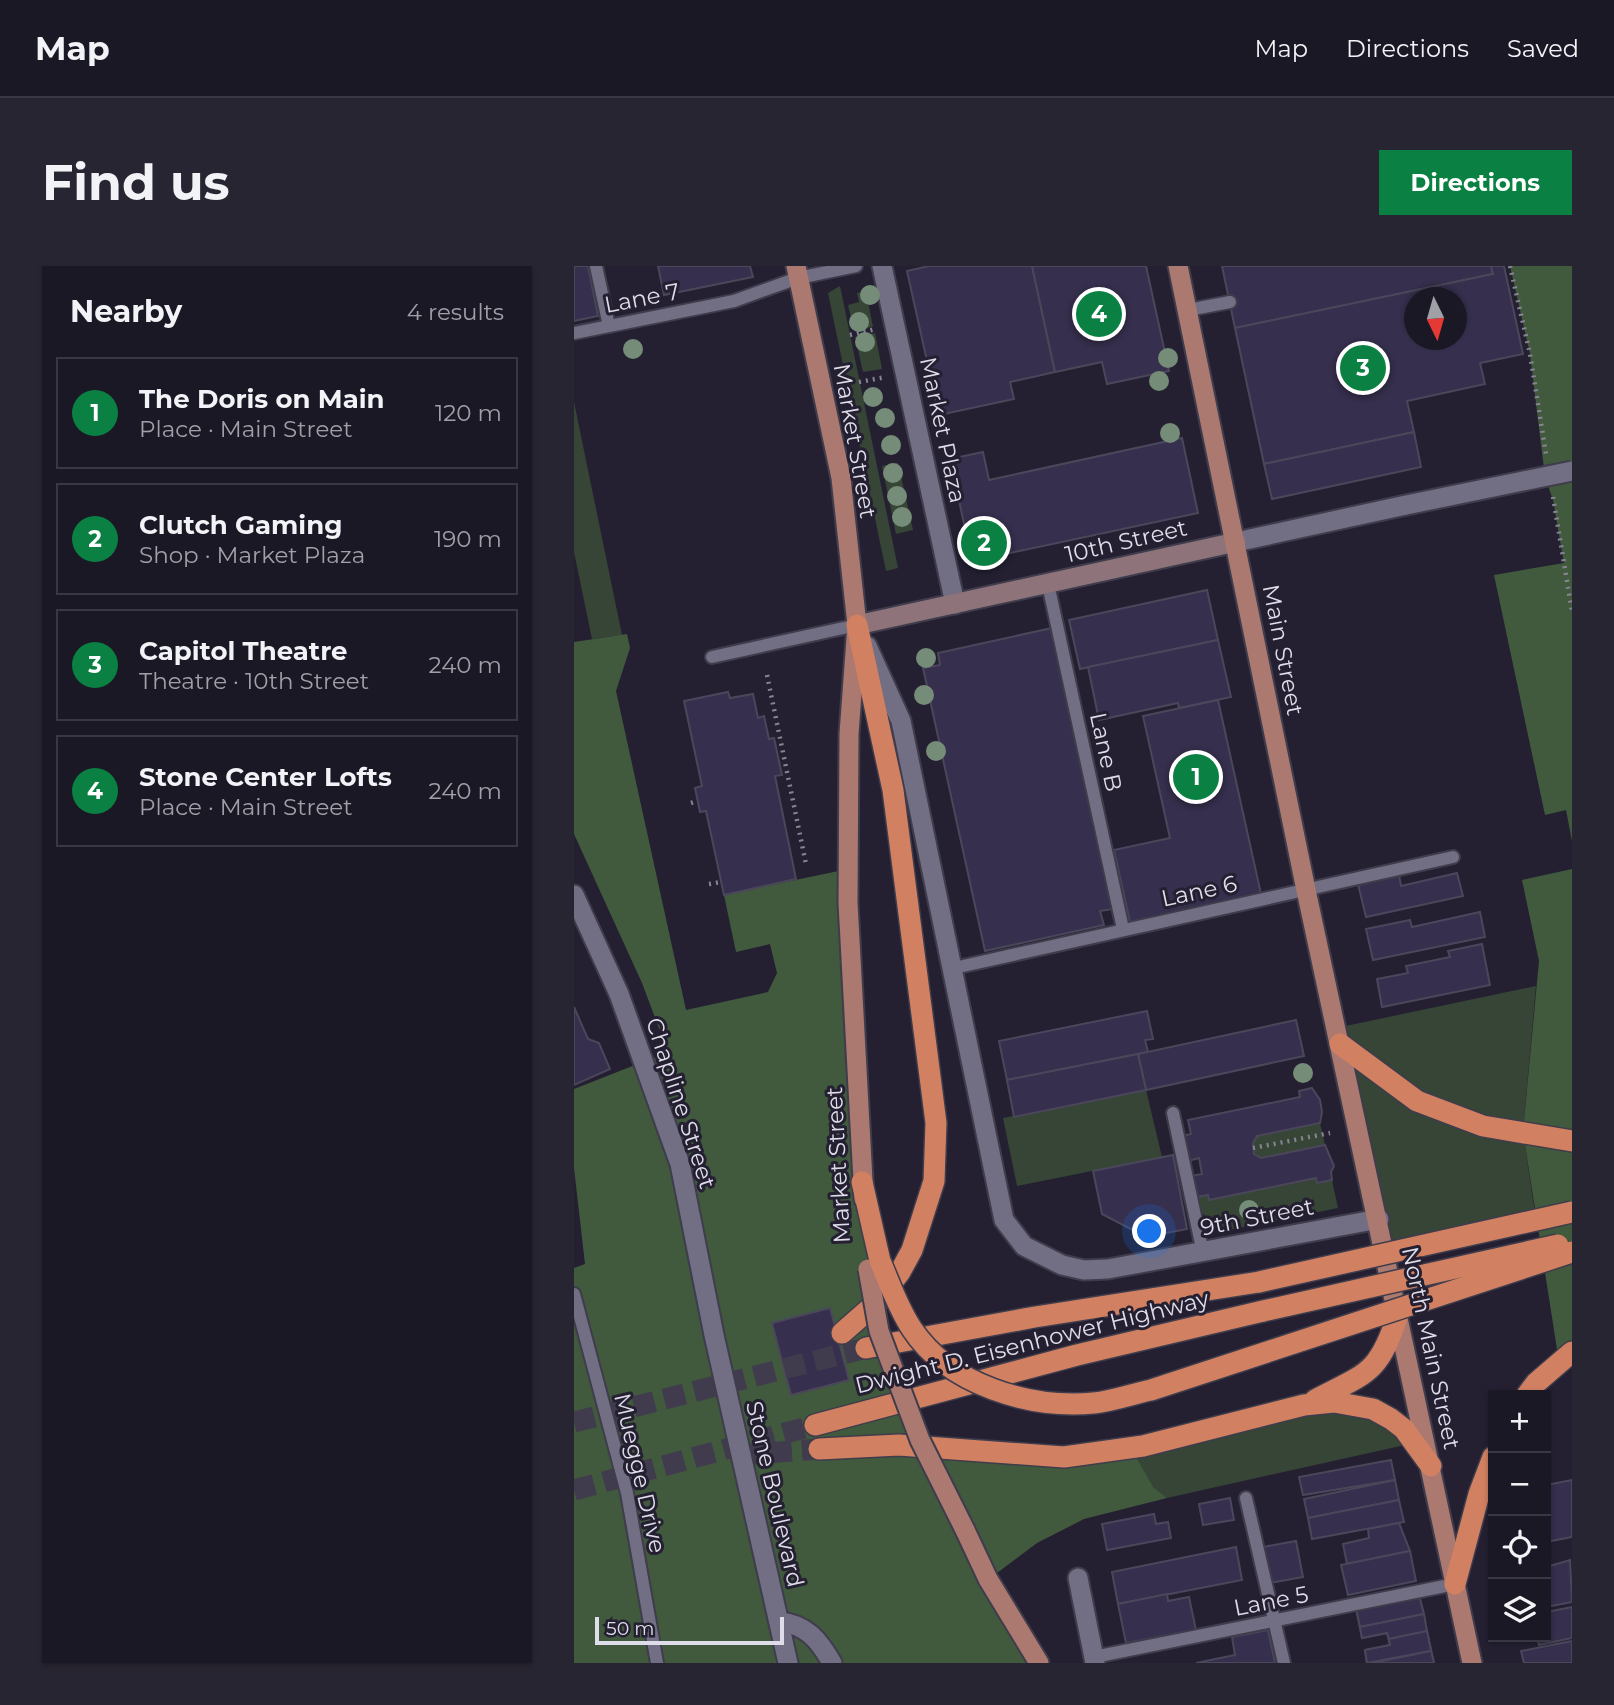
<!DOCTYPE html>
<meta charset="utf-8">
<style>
body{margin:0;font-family:Montserrat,sans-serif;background:#282532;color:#f1f3f6}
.controls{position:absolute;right:21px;bottom:21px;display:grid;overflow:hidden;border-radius:0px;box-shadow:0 2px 5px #0004}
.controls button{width:63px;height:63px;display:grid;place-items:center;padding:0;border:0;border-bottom:2px solid #393743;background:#1b1826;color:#f1f3f6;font:35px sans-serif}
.compass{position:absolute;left:830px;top:21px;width:63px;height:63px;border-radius:50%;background:#1b1826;box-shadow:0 2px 5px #0004;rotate:175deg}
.scale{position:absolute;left:21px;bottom:18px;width:189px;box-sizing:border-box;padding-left:7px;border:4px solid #dfdde9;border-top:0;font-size:19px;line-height:24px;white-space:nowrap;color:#dfdde9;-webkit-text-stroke:5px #242032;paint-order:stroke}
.you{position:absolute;left:576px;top:966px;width:24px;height:24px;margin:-18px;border:5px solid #fff;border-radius:50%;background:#1a73e8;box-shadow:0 0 0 10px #1a73e833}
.badge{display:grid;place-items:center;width:46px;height:46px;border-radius:50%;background:#0b8043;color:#fff;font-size:23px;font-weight:700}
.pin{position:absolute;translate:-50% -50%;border:4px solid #fff;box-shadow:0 2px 7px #0006}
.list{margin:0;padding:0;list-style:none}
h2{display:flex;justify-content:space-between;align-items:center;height:91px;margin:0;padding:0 28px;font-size:30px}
h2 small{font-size:23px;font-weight:400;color:#a0a0a7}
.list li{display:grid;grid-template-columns:46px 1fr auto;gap:21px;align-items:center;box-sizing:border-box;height:112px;margin:0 14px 14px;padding:0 14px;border:2px solid #393743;border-radius:0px}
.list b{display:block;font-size:26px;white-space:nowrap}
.list p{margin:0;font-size:23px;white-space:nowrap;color:#a0a0a7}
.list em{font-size:23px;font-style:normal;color:#a0a0a7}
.icon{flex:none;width:38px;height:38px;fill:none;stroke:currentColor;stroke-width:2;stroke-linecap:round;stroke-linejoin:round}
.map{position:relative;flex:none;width:998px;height:1397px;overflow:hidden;border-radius:0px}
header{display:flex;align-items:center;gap:42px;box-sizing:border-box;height:98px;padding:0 35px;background:#1b1826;border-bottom:2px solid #393743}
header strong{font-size:33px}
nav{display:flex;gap:38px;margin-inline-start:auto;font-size:24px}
.intro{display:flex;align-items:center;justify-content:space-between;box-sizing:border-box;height:168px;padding:0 42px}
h1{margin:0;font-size:49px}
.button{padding:18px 32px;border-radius:0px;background:#0b8043;color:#fff;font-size:24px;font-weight:700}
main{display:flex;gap:42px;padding:0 42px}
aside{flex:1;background:#1b1826;border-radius:0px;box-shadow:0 2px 5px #0004}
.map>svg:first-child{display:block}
</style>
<header>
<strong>Map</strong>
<nav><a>Map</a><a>Directions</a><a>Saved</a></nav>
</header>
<div class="intro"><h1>Find us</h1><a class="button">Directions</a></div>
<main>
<aside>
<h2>Nearby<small>4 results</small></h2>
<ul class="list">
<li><span class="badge">1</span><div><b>The Doris on Main</b><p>Place · Main Street</p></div><em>120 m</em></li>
<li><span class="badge">2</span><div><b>Clutch Gaming</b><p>Shop · Market Plaza</p></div><em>190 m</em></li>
<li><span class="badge">3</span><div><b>Capitol Theatre</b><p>Theatre · 10th Street</p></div><em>240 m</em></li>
<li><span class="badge">4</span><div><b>Stone Center Lofts</b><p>Place · Main Street</p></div><em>240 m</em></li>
</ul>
</aside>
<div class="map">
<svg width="998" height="1397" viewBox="0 0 998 1397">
<rect width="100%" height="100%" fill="#242032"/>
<!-- green -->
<g fill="#364535">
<path d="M266 20 324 302 312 305 254 27Z"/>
<path d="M301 23 304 33 294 36 299 61 280 64 274 39 285 36 283 27Z"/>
<path d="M301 67 308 103 289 106 281 71Z"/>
<path d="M0 136 48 369 18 373 0 286Z"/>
<path d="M324 197 339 264 322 268 308 200Z"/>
<path d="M962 720 949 866 962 954 811 986 762 762Z"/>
<path d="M572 824 588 891 443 920 429 852Z"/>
<path d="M746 857 751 879 687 892 680 888 679 877 683 870Z"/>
<path d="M742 912 743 917 758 914 764 942 655 964C637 956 626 951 622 931L634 929 636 934Z"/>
<path d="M780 1138 840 1177 593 1232 579 1222 557 1182Z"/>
</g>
<!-- forest -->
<g fill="#415a3e">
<path d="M936 0H998V575L992 544 971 549 920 309 990 297 979 234 971 211 956 88Z"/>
<path d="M53 368 56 382 42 425 112 744 194 726 203 707 196 678 162 686 150 629 274 603 294 1003 349 1180 557 1182 579 1221 593 1232 510 1253 463 1277 415 1313 465 1397H0V1002L11 998 0 902V823L94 786 68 717 0 568V376Z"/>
<path d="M998 603V1086L985 1096 949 866 965 695 948 614Z"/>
</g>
<!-- building -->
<g fill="#362f4d" stroke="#4b475b" stroke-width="2" fill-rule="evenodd">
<path d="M0 0H14L24 50 0 55Z"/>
<path d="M84 0H176L179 11 90 29Z"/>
<path d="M355 0H458L481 106 436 116 440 133 365 149 333 5Z"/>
<path d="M458 0H572L595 105 533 118 528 96 481 106Z"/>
<path d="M648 0H917L919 8 661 62Z"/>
<path d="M917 0H930L949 88 906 97 911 118 833 135 840 166 690 198 661 62 919 8ZM841 32H883V74H841Z"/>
<path d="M840 166 847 201 698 233 690 198Z"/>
<path d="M608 172 624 247 398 295 376 193 409 186 415 214Z"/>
<path d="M633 324 644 374 506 403 495 354Z"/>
<path d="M478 362 539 643 526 645 530 659 411 685 349 402 366 399 364 387Z"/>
<path d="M644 374 657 431 605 442 604 437 525 454 514 401Z"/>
<path d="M154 426 156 432 179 428 184 452 190 450 195 473 200 472 208 509 201 510 222 613 150 629 132 545 126 546 121 522 128 520 110 435Z"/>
<path d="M644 434 687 628 556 656 540 584 596 572 569 450Z"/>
<path d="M883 607 889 630 792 651 784 618 825 609 827 620Z"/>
<path d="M906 646 911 671 799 694 792 663 836 654 838 661Z"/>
<path d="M908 678 916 719 808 741 803 713 834 707 832 700 876 691 874 685Z"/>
<path d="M0 741 14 773 25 777 36 803 0 819Z"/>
<path d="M573 745 579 773 571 774 574 786 433 814 425 775Z"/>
<path d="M722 754 730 790 572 824 564 788Z"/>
<path d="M564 788 572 824 440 851 433 814Z"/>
<path d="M738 822 746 834 748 846 746 857 683 870 679 877 680 888 687 892 751 879 760 900 757 906 758 914 743 917 742 912 635 934 634 929 622 931 617 910 628 908 625 892 614 895 608 870 617 868 614 854 726 831 725 825Z"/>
<path d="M599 889 613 963 572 971 528 948 519 905Z"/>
<path d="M256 1042 275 1114 217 1129 198 1057Z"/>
<path d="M817 1194 821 1214 729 1229 725 1211Z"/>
<path d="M821 1214 825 1234 734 1252 730 1233Z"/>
<path d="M998 1214V1271L972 1276V1219Z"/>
<path d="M656 1232 660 1254 629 1259 625 1238Z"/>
<path d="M825 1234 830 1256 738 1273 734 1252Z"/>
<path d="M580 1248 582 1258 594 1256 597 1272 533 1284 528 1258Z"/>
<path d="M825 1257 836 1285 773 1298 769 1278 795 1272 794 1263Z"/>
<path d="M722 1275 729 1311 696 1317 689 1281Z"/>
<path d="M662 1281 668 1314 544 1338 538 1306Z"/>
<path d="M836 1285 842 1315 774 1329 767 1299Z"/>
<path d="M996 1294 998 1336 972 1341V1301Z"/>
<path d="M593 1328 594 1335 615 1331 622 1364 552 1377 544 1338Z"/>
<path d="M845 1329 860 1397H793L791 1384 816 1379 813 1367 788 1372 782 1342Z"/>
<path d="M845 1329 850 1348 786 1361 782 1342Z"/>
<path d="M998 1341V1372L965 1379 964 1374 957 1371H972V1346Z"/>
<path d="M850 1348 853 1365 815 1373 813 1367 788 1372 786 1361Z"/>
<path d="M694 1364 701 1397H622L661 1389 658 1371Z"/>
<path d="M853 1365 857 1385 793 1397 791 1384 816 1379 815 1373Z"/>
<path d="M998 1375V1397H950L947 1385Z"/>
<path d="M857 1385 860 1397H798Z"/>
</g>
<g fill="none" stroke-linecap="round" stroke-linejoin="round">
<!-- motorway-tunnel -->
<g stroke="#403c4d" stroke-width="21" stroke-dasharray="21 10" stroke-linecap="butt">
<path d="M0 1156 292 1082"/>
<path d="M166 1189 245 1183"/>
<path d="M0 1224 241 1159"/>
</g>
<defs>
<g id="service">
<path d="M22 0 35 60"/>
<path d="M614 44 656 36"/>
<path d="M0 67 160 35 224 12 282 0"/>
<path d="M474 318 549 663"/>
<path d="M138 391 283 359"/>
<path d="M380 702 879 591"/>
<path d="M599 847 629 987"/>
<path d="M0 1028 53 1227 83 1397"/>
<path d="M672 1232 710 1397"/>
<path d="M520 1391 881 1318"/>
</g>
<path id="pedestrian" d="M662 276 832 239"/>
<g id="minor">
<path d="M308 0 381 338"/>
<path d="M293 380 327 455 430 954 450 980 488 999 510 1004 534 1003 805 953"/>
<path d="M504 1312 521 1397"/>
<path d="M205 1356C232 1358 245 1374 258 1397"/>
</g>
<path id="tertiary" d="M0 629 45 728 106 898 140 1069 214 1397"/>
<path id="secondary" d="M283 359 662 276"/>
<g id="primary">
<path d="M222 0 267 212 283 359 275 468 274 637 290 933"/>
<path d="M604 0 732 624 898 1397"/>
<path d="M391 1264 414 1313 465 1397"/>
</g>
<g id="motorway">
<path d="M766 778 843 835 909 860 998 875"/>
<path d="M288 916 306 995"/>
<path d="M268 1067 301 1038 326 1006 338 984 360 915 362 857 319 524 283 359"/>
<path d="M292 1082 461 1051 685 1016"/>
<path d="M953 1129 962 1117 998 1086"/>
<path d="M741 1134C793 1107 805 1108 824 1048"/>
<path d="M241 1159 503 1089 689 1045"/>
<path d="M245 1183 325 1179 490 1191 569 1180 730 1139 760 1136 799 1143 817 1153 830 1163 857 1200"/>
<path d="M881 1318 905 1228 919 1191"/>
</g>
</defs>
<!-- service casing -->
<use href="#service" stroke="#3f3c4c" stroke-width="16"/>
<!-- pedestrian casing -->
<use href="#pedestrian" stroke="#3f3c4c" stroke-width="23"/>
<!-- minor casing -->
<use href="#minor" stroke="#3f3c4c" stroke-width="23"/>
<!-- tertiary casing -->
<use href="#tertiary" stroke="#3f3c4c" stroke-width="23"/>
<!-- secondary casing -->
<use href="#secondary" stroke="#3f3c4c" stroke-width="23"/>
<!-- primary casing -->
<use href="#primary" stroke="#3f3c4c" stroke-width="23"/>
<!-- motorway casing -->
<use href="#motorway" stroke="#3f3c4c" stroke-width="24"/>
<!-- path -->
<g stroke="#878493" stroke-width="4.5" stroke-dasharray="2 5" stroke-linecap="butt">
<path d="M936 0 956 88 972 188"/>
<path d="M276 69 302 63"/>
<path d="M285 116 312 111"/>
<path d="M979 231 998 345"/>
<path d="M193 409 232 598"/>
<path d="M117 537 123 535"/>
<path d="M135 618 147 616"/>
<path d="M679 882 756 867"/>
</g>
<!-- service -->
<use href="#service" stroke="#726e84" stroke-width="12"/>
<!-- pedestrian -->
<use href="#pedestrian" stroke="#726e84" stroke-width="19"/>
<!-- minor -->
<use href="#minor" stroke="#726e84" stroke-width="19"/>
<!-- tertiary -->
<use href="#tertiary" stroke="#726e84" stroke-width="19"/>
<!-- secondary -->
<use href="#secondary" stroke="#8e737a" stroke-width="19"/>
<!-- primary -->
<use href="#primary" stroke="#ab796f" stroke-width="19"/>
<!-- motorway -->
<use href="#motorway" stroke="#d18061" stroke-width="21"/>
<defs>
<path id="pedestrian-bridge" d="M832 239 998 205"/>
<path id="primary-bridge" d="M294 1003 305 1065 346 1174 391 1264"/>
<g id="motorway-bridge">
<path d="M306 995C316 1018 324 1042 338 1063 375 1119 456 1143 520 1137 539 1135 558 1128 577 1124L998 986"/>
<path d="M685 1016 998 946"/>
<path d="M689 1045 984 979"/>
</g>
</defs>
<!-- pedestrian-bridge casing -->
<use href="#pedestrian-bridge" stroke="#3f3c4c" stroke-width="23" stroke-linecap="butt"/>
<!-- primary-bridge casing -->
<use href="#primary-bridge" stroke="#3f3c4c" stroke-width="23" stroke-linecap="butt"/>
<!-- motorway-bridge casing -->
<use href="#motorway-bridge" stroke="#3f3c4c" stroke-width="24" stroke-linecap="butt"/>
<!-- pedestrian-bridge -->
<use href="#pedestrian-bridge" stroke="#726e84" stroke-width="19"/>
<!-- primary-bridge -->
<use href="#primary-bridge" stroke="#ab796f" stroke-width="19"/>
<!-- motorway-bridge -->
<use href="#motorway-bridge" stroke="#d18061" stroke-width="21"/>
</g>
<!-- trees -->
<g fill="#758c78">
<circle cx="296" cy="29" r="10"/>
<circle cx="285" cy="56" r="10"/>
<circle cx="291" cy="76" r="10"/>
<circle cx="59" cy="83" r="10"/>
<circle cx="594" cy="92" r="10"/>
<circle cx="585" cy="115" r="10"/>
<circle cx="299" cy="131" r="10"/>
<circle cx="311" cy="152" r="10"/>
<circle cx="596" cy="167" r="10"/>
<circle cx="317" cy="179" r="10"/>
<circle cx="319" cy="207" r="10"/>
<circle cx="323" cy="230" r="10"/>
<circle cx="328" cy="251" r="10"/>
<circle cx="352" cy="392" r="10"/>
<circle cx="350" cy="429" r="10"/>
<circle cx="362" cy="485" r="10"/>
<circle cx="729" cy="807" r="10"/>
<circle cx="675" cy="944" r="10"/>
</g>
<g text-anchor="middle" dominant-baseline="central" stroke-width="6" stroke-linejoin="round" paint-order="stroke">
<!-- street labels -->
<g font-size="23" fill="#dfdde9" stroke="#242032">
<text transform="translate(68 32) rotate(-11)">Lane 7</text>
<text transform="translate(369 164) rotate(78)">Market Plaza</text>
<text transform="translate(281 175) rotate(80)">Market Street</text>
<text transform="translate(552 275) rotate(-13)">10th Street</text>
<text transform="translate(709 384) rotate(79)">Main Street</text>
<text transform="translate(532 486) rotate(78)">Lane B</text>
<text transform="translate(625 625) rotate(-12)">Lane 6</text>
<text transform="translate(107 837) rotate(72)">Chapline Street</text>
<text transform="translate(264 899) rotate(-93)">Market Street</text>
<text transform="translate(683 951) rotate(-11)">9th Street</text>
<text transform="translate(458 1076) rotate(-14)">Dwight D. Eisenhower Highway</text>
<text transform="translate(857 1082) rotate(78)">North Main Street</text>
<text transform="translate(66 1207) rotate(77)">Muegge Drive</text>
<text transform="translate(201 1228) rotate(77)">Stone Boulevard</text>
<text transform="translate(697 1335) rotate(-11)">Lane 5</text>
</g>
</g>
</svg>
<div class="controls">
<button>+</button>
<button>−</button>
<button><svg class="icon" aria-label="locate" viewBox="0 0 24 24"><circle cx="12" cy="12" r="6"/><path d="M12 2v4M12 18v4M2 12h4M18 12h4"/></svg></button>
<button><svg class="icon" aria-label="layers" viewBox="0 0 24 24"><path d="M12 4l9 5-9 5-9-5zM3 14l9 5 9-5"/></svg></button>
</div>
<svg class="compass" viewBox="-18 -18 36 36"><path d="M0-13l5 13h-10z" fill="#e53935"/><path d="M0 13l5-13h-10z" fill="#a0a0a7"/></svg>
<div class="scale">50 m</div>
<div class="you"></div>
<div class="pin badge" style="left:622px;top:511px">1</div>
<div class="pin badge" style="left:410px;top:277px">2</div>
<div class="pin badge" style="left:789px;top:102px">3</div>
<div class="pin badge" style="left:525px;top:48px">4</div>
</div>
</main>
